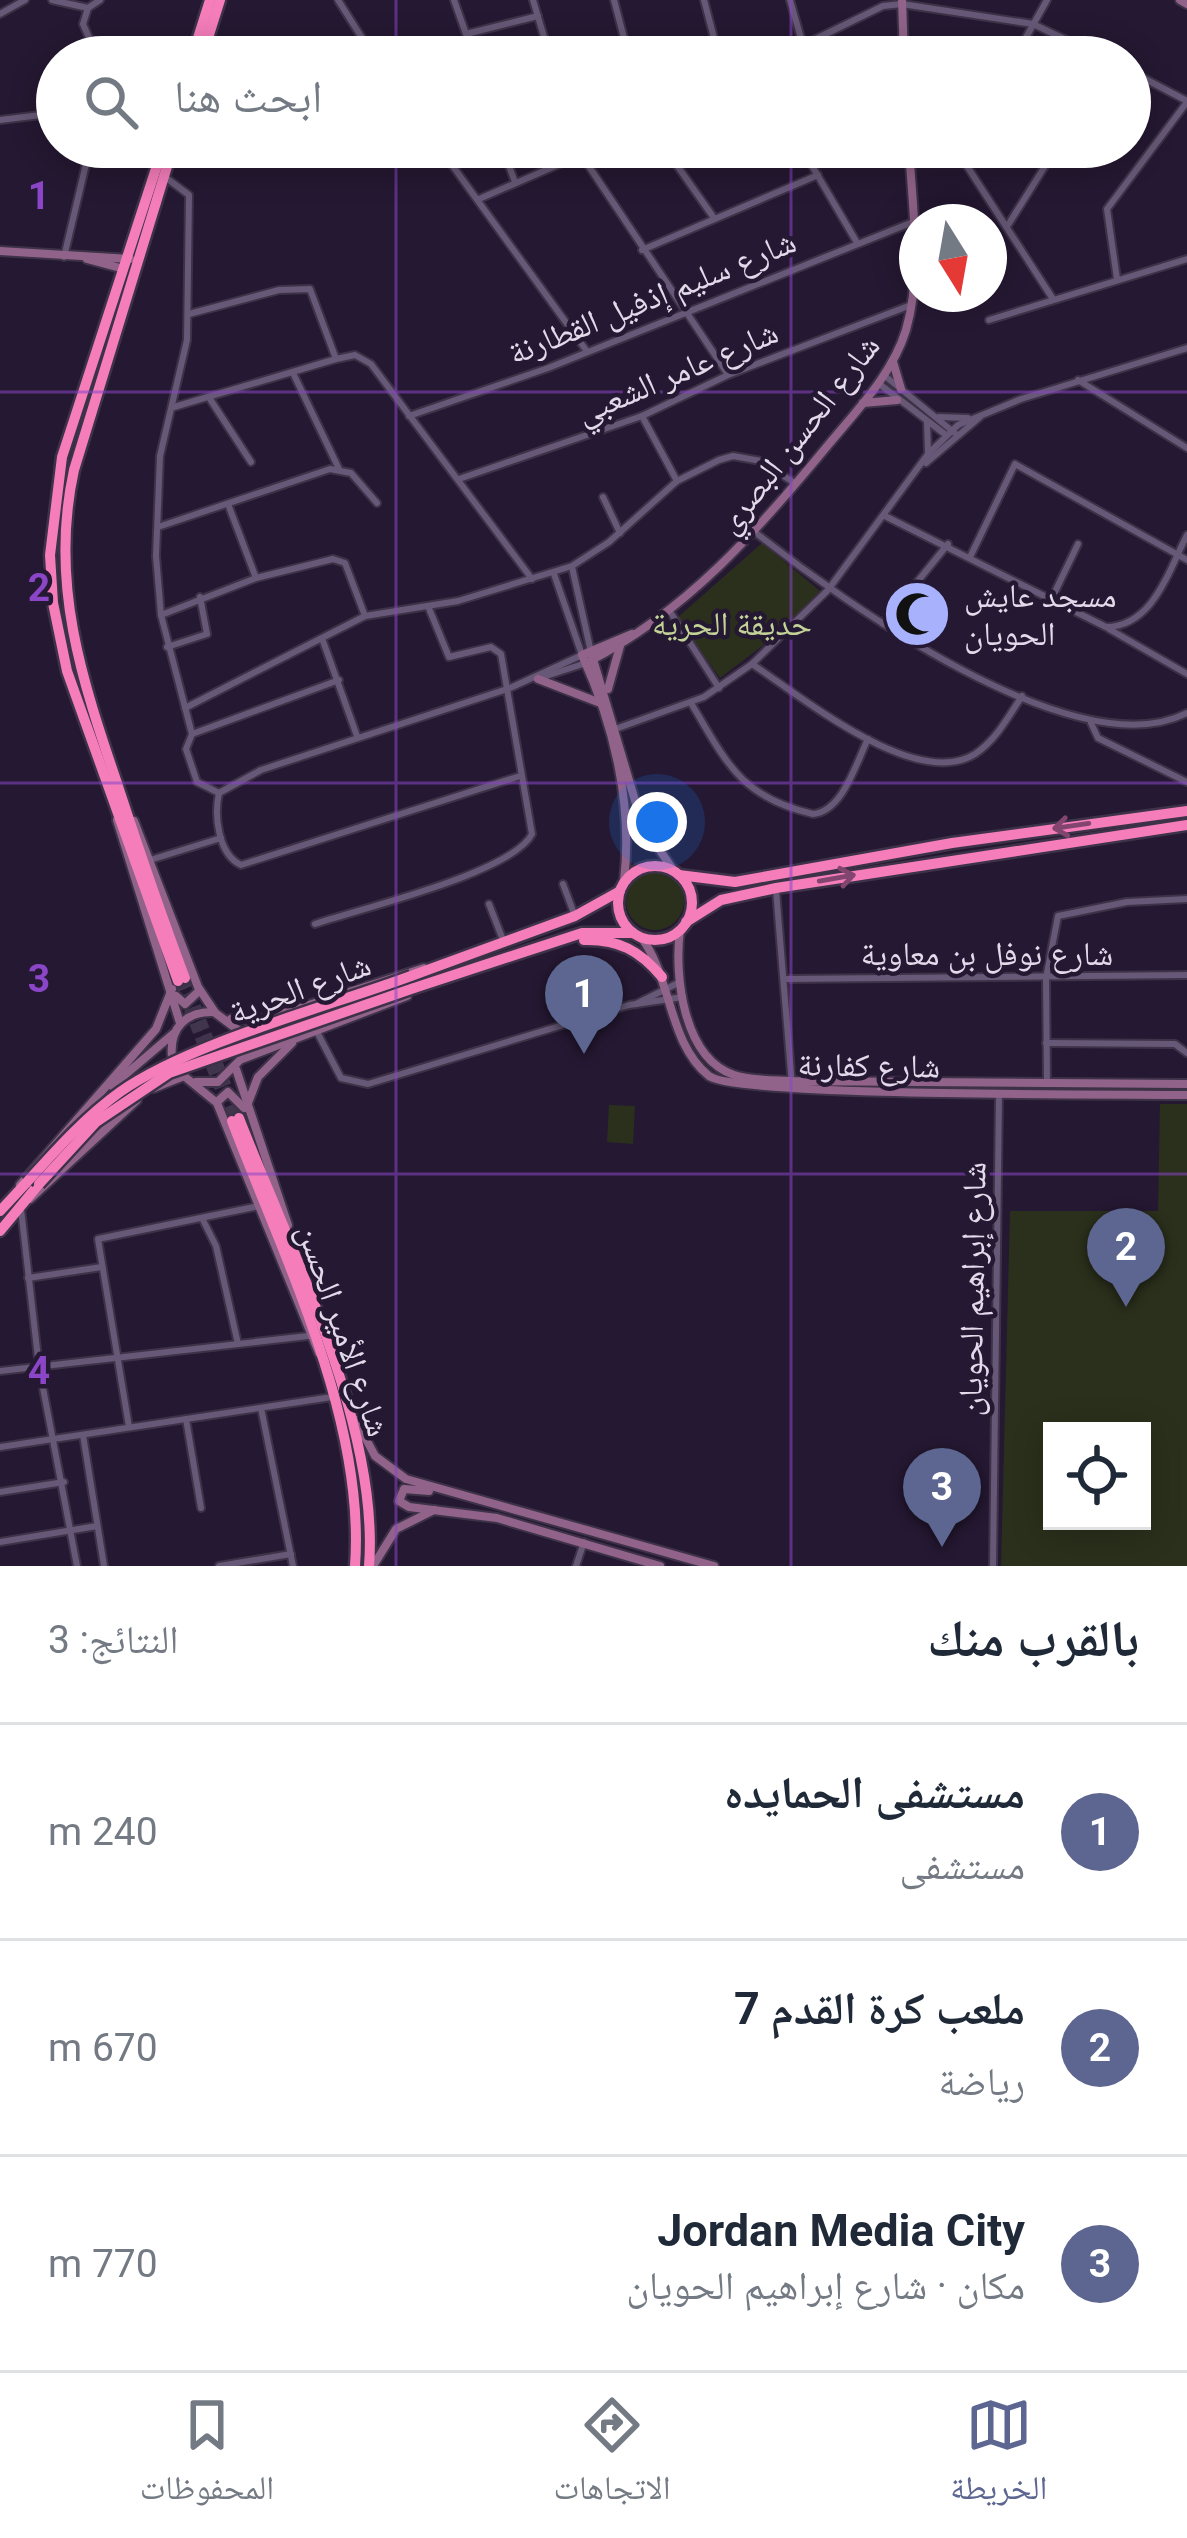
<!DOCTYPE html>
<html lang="ar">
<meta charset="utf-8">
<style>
body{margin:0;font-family:Roboto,"Noto Naskh Arabic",sans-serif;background:#f6f6f7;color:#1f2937;direction:rtl}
.controls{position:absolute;right:36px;bottom:36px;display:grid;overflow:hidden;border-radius:0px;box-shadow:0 6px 30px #0003}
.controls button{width:108px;height:108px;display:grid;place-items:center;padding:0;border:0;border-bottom:3px solid #e0e1e3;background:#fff;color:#1f2937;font:60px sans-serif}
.compass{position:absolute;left:899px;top:204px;width:108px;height:108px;border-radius:50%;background:#fff;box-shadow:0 6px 30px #0003;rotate:169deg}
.you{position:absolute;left:657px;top:822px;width:42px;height:42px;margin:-30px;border:9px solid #fff;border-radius:50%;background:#1a73e8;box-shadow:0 0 0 18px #1a73e833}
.badge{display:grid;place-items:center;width:78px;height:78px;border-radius:50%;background:#5c6690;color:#fff;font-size:39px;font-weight:700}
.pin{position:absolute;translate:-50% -99px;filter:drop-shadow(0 3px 6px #0008)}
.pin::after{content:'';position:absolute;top:63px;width:42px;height:36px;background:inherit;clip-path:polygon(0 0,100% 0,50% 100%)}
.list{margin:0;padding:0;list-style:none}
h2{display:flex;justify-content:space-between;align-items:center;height:156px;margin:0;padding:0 48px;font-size:51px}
h2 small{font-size:39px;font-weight:400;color:#747a83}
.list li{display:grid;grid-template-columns:78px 1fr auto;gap:36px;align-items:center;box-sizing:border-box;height:216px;padding:0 48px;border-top:3px solid #e0e1e3}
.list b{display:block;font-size:45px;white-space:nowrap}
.list p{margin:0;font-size:39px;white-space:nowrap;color:#747a83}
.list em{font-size:39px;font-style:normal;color:#747a83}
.icon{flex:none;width:66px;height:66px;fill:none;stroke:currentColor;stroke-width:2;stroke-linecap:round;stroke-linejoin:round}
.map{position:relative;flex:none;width:1187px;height:1566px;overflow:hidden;direction:ltr}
.search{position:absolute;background:#fff;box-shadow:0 6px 30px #0003;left:36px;right:36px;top:36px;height:132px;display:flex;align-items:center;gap:30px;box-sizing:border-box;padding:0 42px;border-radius:66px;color:#747a83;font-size:45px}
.sheet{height:804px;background:#fff}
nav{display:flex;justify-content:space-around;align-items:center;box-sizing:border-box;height:168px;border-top:3px solid #e0e1e3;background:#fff;font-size:33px;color:#747a83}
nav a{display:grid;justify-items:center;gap:6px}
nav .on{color:#5c6690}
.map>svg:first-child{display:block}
</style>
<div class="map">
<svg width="1187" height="1566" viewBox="0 0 1187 1566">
<rect width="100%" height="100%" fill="#251832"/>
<!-- green -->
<g fill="#2b301c" fill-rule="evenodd">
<path d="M762 543 820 591 773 638 720 678 677 618Z"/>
<circle cx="655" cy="901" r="29"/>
<path d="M1160 1104H1187V1566H1001L1010 1211H1158ZM1052 1431H1142V1521H1052Z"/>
<path d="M609 1105 635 1106 633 1144 607 1142Z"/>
</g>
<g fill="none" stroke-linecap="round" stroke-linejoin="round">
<!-- highway-tunnel -->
<g stroke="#41354e" stroke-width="10" stroke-dasharray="10 5" stroke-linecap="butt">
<path d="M185 978 239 1118"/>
<path d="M178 981 232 1121"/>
</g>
<defs>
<g id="street">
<path d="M52 0 88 8"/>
<path d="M100 0 88 8 83 24 90 40 125 57"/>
<path d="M338 0 374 57"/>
<path d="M454 0 466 34 538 16"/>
<path d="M533 0 550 57"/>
<path d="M614 0 629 57"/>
<path d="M704 0 719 57"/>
<path d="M790 0 803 45"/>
<path d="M0 14 25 0"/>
<path d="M779 57 883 6 902 4 1033 24 1102 57"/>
<path d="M1015 57 1047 0"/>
<path d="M1130 71 1187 101"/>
<path d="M0 120 57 113"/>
<path d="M439 147 586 350"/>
<path d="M502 147 515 182"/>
<path d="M576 147 727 373"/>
<path d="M664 147 714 218"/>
<path d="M801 147 856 241"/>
<path d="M966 147 965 163 1053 299"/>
<path d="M165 177 189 195 187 340 160 456 156 556 161 615 192 734 186 749 197 782 219 793"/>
<path d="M479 199 599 147"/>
<path d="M1008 225 1057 147"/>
<path d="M642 250 818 175"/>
<path d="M64 257 90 147"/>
<path d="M1117 279 1107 209 1187 102"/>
<path d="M189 314 279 290 310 289 336 359 355 355 371 364 532 579"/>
<path d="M989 320 1187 259"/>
<path d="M294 375 339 469"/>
<path d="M885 376 956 434"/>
<path d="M1078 380 1187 448"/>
<path d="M878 383 946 435"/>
<path d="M210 399 251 462"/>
<path d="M174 407 336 359"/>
<path d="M409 416 548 368 913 222"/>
<path d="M642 416 677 481"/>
<path d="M939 417 968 418"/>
<path d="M927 423 928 452"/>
<path d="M926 463 980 417"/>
<path d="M459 479 642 416 728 375 911 305"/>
<path d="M603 497 620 533"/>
<path d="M228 504 256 578"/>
<path d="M885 516 1106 627C1153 626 1168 572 1187 535"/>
<path d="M158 527 330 469 351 473 377 503"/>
<path d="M756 533C842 601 1076 770 1187 713"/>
<path d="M971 555 1015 464 1187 560"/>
<path d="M572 567 591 652"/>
<path d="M1052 598 1078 544"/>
<path d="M669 610 719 688"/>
<path d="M161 615 256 578 333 559 345 563 365 616"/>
<path d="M883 624 948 544"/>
<path d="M1109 629 1187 674"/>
<path d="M323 641 357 736"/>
<path d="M167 647 207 634 200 597"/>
<path d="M752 664C802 697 916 791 975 754 996 740 1009 716 1022 696"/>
<path d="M537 679 586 663"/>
<path d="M691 703C727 763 740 797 813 814 843 811 856 763 868 739"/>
<path d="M185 708 365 616 458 601 572 566 609 542 677 481 719 460 733 456 761 461 796 484"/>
<path d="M1091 723 1098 738 1187 782"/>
<path d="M618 728 704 697 752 664 828 590 928 454 958 425 1021 399 1187 348"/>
<path d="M192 734 339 680"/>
<path d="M219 793 261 770 510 688 582 655 554 574"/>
<path d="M219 793C214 816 218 854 241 865L520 776"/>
<path d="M150 860 221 838"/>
<path d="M563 884 575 916"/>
<path d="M776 890 792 1086"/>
<path d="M489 904 503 940"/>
<path d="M315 924C362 908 512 873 532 834L501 654 491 647 449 657 428 606"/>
<path d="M787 979 1187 975"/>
<path d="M636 1004 680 982"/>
<path d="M317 1032 341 1078 368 1084 629 1005 683 997"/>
<path d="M1046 1043 1175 1044 1187 1053"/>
<path d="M1047 1083 1046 978 1058 916 1127 902 1187 899"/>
<path d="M21 1209 39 1367 77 1566"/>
<path d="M202 1218 216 1246 238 1344"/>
<path d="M28 1278 102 1267"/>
<path d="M0 1371 308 1336"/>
<path d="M261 1408 293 1566"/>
<path d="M186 1419 201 1508"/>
<path d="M129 1427 98 1239 259 1206"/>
<path d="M83 1435 104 1566"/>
<path d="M0 1447 332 1397"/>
<path d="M0 1492 64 1482"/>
<path d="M0 1542 97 1526"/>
<path d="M219 1566 291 1554"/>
<path d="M576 1566 584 1542"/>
<path d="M993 1566 999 1094"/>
</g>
<g id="secondary">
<path d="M902 0 904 57"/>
<path d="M1180 0 1187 4"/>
<path d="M0 251 130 259"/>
<path d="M87 259 124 269"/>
<path d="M893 362 901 389"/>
<path d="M863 403 897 400"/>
<path d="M592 656 642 824 674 871"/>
<path d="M586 663C687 612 758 530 829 444 858 409 893 373 906 330 923 272 912 206 909 147"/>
<path d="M538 679 603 704"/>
<path d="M608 689 620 646"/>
<path d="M117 820 180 1023"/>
<path d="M134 821 198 987 214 1011"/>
<path d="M624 881C633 804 614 725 582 655L632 634"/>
<path d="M680 930C674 975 683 1058 734 1075 752 1081 774 1080 792 1081L1187 1084"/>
<path d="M641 937C672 978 668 1043 709 1076 737 1097 1122 1094 1187 1095"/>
<path d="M176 996 185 1004 198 992"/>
<path d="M231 1019H265L424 968"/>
<path d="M242 1059 407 996"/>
<path d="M236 1069 288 1225"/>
<path d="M196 1082H218L241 1059 238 1030 214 1012C186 1011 169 1028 172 1057L184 1076 217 1103 319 1353"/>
<path d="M112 1086 173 1034"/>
<path d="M154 1088 184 1076"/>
<path d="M217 1102 228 1092 244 1108"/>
<path d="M246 1108 258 1077 292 1043"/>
<path d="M20 1185 156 1029 172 989"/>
<path d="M30 1199 137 1100"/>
<path d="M356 1420 375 1456 406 1479 714 1566"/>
<path d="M429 1491 404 1489 399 1501 409 1507 497 1518 660 1566"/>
<path d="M373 1566 396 1529 434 1510"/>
</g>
<g id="highway">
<path d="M192 57 210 0"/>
<path d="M202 57 220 0"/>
<path d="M163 147 62 457 50 555 53 603 67 671 178 981"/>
<path d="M173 147 74 470C49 583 82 680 118 786 139 850 161 915 185 978"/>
<circle cx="655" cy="903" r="37"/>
<path d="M679 875 735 882 952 843 1187 811"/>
<path d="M686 922 721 900 776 888 1187 825"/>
<path d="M584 940C619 939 640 951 662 977"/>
<path d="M411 976 575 916 620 891"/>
<path d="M414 988 582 933H633"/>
<path d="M239 1118C289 1246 380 1428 369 1566"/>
<path d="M232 1121C283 1256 366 1420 355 1566"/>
<path d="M0 1211 27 1182"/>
<path d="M0 1231 39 1184"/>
</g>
</defs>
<!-- street casing -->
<use href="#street" stroke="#3d3247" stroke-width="10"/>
<!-- secondary casing -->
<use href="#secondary" stroke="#3d3247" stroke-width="12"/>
<!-- highway casing -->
<use href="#highway" stroke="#3d3247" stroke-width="15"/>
<!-- street -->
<use href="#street" stroke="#665876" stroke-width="6"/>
<!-- secondary -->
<use href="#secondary" stroke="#91638a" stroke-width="8"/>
<!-- highway -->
<use href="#highway" stroke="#f47dba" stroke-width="10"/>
<defs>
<g id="highway-bridge">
<path d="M27 1182C56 1150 85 1117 120 1092 190 1043 327 1007 411 976"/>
<path d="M39 1184 96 1122 169 1073 414 988"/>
</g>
</defs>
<!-- highway-bridge casing -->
<use href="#highway-bridge" stroke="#3d3247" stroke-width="15" stroke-linecap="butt"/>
<!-- highway-bridge -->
<use href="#highway-bridge" stroke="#f47dba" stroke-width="10"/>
</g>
<!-- one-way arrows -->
<defs><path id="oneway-shaft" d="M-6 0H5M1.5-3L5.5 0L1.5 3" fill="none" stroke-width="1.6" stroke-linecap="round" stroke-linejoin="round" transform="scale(3)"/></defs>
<g stroke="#82456f">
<use href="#oneway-shaft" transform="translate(1071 826) rotate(172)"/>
<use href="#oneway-shaft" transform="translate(837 878) rotate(-10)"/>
</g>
<!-- grid -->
<path fill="none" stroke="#8a46c6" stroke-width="3" stroke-opacity="0.55" d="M396 0V57M791 0V57M396 147V1566M791 147V1566M0 392H1187M0 783H1187M0 1174H1187"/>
<!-- icons -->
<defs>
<symbol id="mosque-disc" viewBox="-11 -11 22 22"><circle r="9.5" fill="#a7b1fc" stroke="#251832"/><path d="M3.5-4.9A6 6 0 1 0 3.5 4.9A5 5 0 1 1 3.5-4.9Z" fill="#111"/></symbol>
</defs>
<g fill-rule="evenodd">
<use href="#mosque-disc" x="879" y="576" width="76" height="76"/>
</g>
<g text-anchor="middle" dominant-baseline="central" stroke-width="9" stroke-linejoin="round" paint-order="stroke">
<!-- street labels -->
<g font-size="33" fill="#e2daeb" stroke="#251832">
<text transform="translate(652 297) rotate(-22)">شارع سليم إذفيل القطارنة</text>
<text transform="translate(677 372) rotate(-23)">شارع عامر الشعبي</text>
<text transform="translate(798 434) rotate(-52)">شارع الحسن البصري</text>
<text x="987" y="953">شارع نوفل بن معاوية</text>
<text transform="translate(300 988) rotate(-20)">شارع الحرية</text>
<text transform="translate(869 1065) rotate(1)">شارع كفارنة</text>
<text transform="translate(972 1289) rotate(-89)">شارع إبراهيم الحويان</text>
<text transform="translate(344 1330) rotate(71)">شارع الأمير الحسن</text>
</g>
<!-- poi labels -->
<g font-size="33" fill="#e2daeb" stroke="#251832" text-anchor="start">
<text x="964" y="595">مسجد عايش<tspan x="964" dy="38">الحويان</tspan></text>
</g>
<!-- park labels -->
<g font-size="33" fill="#c3d397" stroke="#251832">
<text x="732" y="623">حديقة الحرية</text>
</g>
</g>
<g font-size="39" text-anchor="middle" font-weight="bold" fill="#8a46c6" stroke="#251832" stroke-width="9" stroke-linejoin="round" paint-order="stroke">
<text x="39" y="209">1</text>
<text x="39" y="601">2</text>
<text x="39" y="992">3</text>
<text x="39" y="1384">4</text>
</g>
</svg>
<div class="controls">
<button><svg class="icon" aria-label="locate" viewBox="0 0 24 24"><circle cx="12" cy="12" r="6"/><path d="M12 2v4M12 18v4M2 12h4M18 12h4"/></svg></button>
</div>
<svg class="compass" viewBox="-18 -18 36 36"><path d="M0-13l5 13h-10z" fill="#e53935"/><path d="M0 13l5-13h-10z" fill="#747a83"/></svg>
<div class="you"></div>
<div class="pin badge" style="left:584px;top:1054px">1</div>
<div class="pin badge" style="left:1126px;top:1307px">2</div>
<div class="pin badge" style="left:942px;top:1547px">3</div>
<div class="search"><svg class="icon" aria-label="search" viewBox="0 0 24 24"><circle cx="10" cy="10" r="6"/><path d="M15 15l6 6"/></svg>ابحث هنا</div>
</div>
<section class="sheet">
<h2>بالقرب منك<small>النتائج: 3</small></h2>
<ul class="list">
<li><span class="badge">1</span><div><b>مستشفى الحمايده</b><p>مستشفى</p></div><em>240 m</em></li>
<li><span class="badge">2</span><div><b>ملعب كرة القدم 7</b><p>رياضة</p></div><em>670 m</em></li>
<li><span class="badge">3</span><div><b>Jordan Media City</b><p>مكان · شارع إبراهيم الحويان</p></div><em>770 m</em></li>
</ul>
</section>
<nav>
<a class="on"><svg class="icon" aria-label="map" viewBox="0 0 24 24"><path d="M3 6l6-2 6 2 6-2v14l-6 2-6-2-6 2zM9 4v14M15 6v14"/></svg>الخريطة</a>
<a><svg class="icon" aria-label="directions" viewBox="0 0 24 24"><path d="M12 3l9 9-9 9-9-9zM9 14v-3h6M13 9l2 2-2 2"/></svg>الاتجاهات</a>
<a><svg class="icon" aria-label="saved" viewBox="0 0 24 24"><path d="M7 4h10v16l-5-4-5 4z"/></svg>المحفوظات</a>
</nav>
